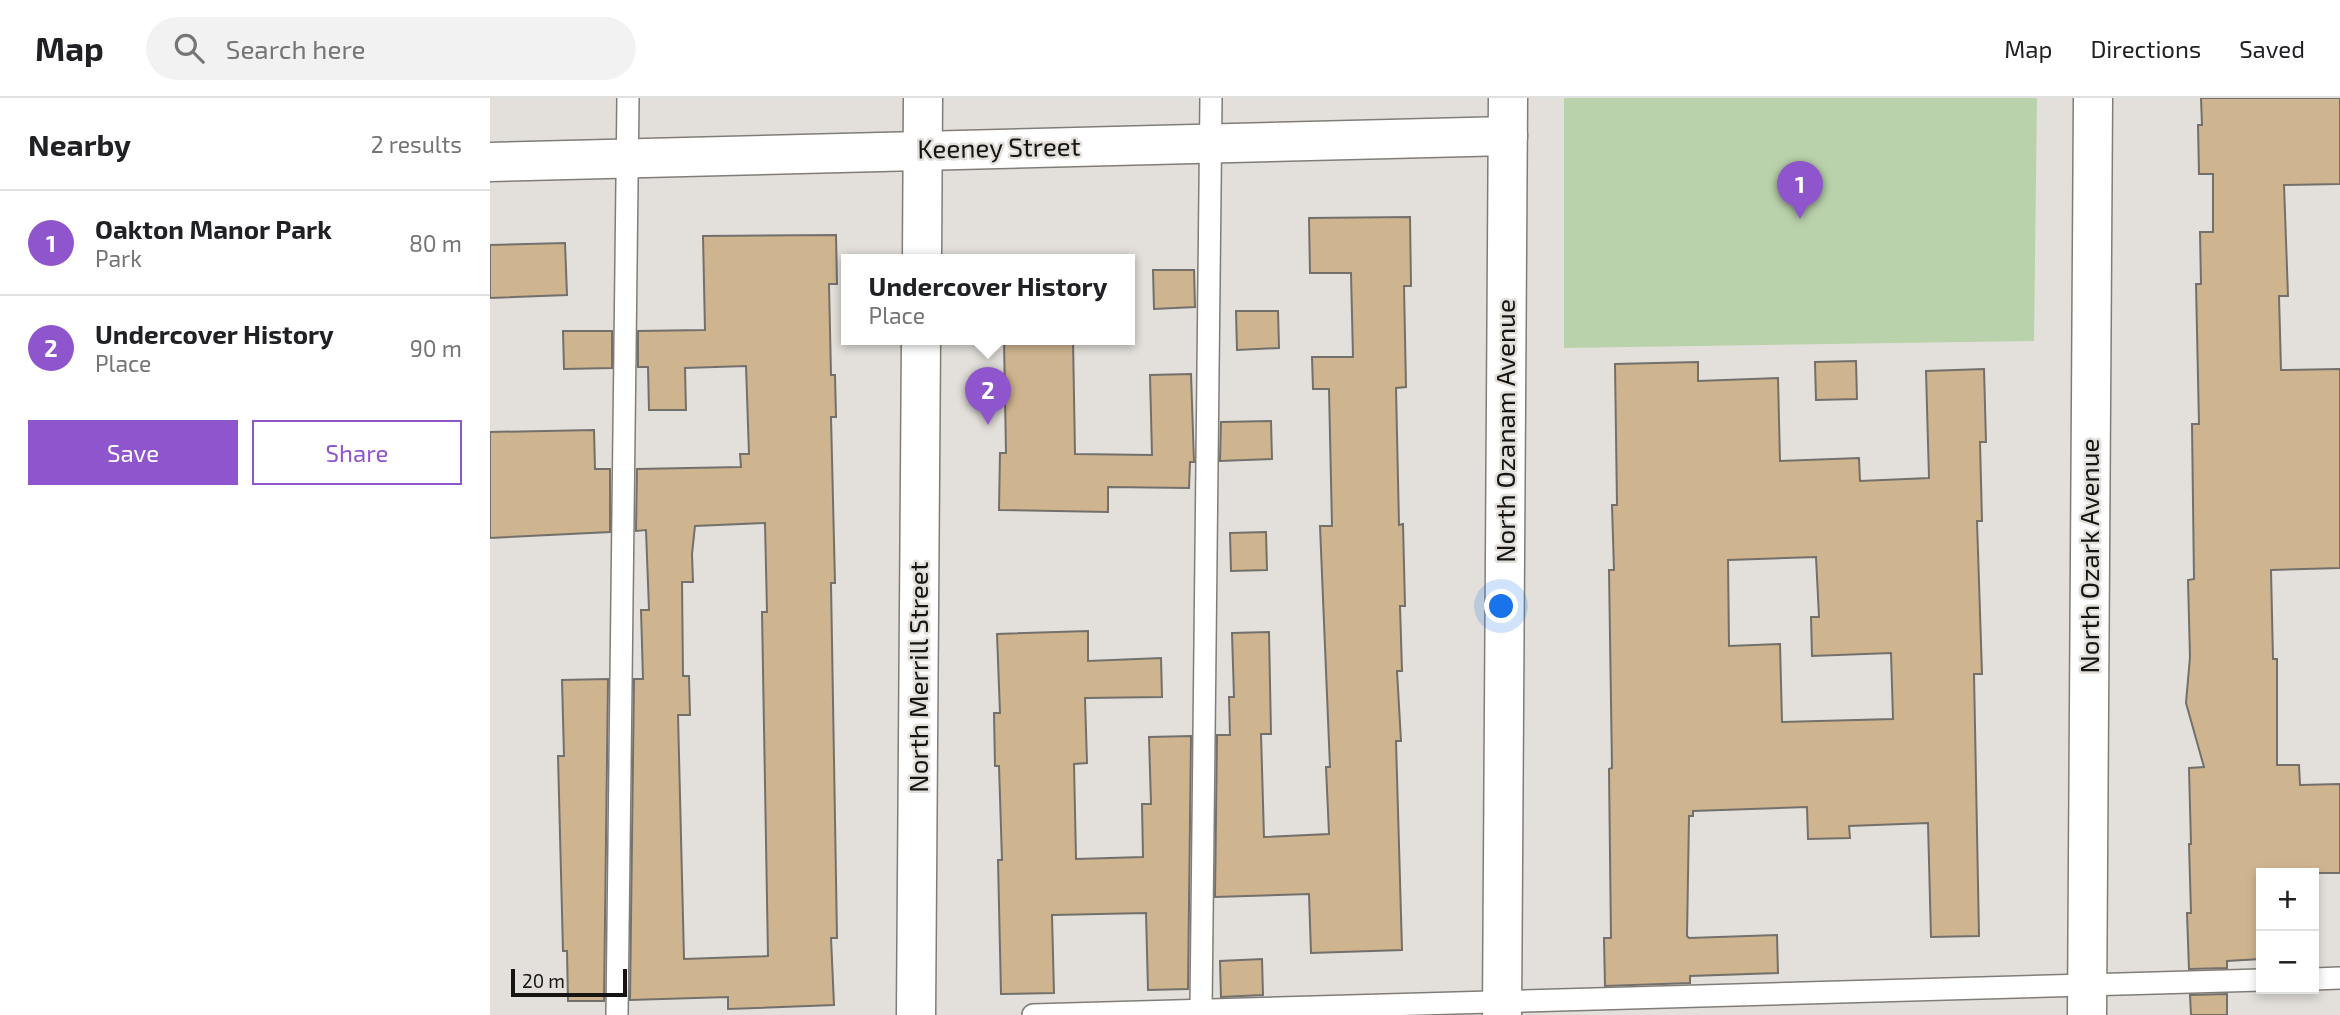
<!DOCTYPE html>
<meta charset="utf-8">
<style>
:root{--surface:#fff;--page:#f2f2f2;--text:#202124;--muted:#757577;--line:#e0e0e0;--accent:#8f55cc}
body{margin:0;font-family:"Exo 2",sans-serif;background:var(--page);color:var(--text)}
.controls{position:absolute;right:21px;bottom:21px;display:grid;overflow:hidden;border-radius:0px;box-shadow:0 4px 10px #0003}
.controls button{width:63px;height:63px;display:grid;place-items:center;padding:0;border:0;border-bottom:2px solid var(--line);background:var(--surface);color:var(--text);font:35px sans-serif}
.scale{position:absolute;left:21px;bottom:18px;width:116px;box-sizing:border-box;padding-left:7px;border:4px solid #161514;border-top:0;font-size:19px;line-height:24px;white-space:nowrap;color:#161514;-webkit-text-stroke:5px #e3e0db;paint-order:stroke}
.you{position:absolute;left:1012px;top:509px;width:24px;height:24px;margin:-18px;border:5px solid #fff;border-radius:50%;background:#1a73e8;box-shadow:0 0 0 10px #1a73e833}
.badge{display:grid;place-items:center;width:46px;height:46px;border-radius:50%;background:var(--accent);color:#fff;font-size:23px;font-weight:700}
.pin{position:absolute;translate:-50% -58px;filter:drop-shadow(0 2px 4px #0008)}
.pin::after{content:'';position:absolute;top:37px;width:24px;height:21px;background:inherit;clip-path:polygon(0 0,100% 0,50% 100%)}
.popup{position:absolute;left:351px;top:156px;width:294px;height:91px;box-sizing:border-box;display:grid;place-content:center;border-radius:0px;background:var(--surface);filter:drop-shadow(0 2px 5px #0005);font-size:23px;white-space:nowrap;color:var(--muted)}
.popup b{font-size:26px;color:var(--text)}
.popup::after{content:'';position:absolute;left:50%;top:100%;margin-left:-14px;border:14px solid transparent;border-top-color:var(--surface)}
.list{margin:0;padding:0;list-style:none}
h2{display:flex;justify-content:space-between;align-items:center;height:91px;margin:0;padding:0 28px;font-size:30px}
h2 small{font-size:23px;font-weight:400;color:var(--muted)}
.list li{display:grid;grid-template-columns:46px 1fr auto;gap:21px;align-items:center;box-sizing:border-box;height:105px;padding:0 28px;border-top:2px solid var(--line)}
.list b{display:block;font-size:26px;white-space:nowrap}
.list p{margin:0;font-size:23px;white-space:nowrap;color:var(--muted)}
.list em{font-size:23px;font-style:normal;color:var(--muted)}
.actions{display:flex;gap:14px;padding:21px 28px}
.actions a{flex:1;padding:16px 0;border:2px solid var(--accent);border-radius:0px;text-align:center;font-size:24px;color:var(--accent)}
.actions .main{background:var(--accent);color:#fff}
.icon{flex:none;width:38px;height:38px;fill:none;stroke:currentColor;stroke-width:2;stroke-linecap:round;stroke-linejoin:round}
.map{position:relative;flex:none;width:1850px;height:917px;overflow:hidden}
header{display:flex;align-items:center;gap:42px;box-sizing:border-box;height:98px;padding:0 35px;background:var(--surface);border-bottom:2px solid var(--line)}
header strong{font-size:33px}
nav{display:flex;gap:38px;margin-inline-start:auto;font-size:24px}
.search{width:490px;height:63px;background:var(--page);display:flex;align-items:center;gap:18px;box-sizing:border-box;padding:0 24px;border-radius:38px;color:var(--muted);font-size:26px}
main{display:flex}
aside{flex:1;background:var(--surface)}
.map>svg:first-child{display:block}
.green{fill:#bad2ac}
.building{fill:#cfb58f;stroke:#73706c;stroke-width:2;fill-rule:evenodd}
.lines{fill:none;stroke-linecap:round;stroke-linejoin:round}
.service-casing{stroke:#807d79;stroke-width:24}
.minor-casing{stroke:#807d79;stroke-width:41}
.service{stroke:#fff;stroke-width:21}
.minor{stroke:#fff;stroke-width:38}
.labels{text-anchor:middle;stroke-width:5;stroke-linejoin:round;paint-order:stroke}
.street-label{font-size:26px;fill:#161514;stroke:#e3e0db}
</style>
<header>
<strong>Map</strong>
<div class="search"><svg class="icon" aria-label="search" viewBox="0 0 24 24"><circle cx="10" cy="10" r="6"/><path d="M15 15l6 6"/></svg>Search here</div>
<nav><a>Map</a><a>Directions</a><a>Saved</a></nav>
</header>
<main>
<aside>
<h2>Nearby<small>2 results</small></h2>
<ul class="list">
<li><span class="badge">1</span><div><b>Oakton Manor Park</b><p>Park</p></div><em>80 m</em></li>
<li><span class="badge">2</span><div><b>Undercover History</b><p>Place</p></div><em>90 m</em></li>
</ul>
<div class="actions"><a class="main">Save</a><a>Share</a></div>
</aside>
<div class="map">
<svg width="1850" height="917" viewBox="0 0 1850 917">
<rect width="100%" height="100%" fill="#e3e0db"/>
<path class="green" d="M1074 0H1547L1544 243 1074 250Z"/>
<g class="building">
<path d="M1711 0H1850V86L1794 87 1798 198H1789L1791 272 1850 271V470L1781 472 1783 561H1787V667H1809L1810 687 1850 686V775H1771V861L1737 863V870L1699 871 1697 815H1701L1699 746H1701L1699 670 1714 669 1696 605 1700 559 1698 482 1704 481 1702 326H1709L1706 186H1711L1710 134H1723V76H1709L1708 27H1712Z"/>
<path d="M920 119 921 188H914L916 289 906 290 909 427 913 426 915 508H910L912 573H907L911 643H906L912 852 821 855 819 796 725 799 727 637H740L739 599H744L742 535 779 534 781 636H771L774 739 839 736 836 669H840L830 428H842L839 291H823L822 259H863L861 175H820L819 120Z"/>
<path d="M346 137 347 186H339L341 277H345L346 319H341L345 485H341L347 840H341L344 907 238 911V899L140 902 144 581H153L151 512H159L156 432 146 433 147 371 251 369 250 356H259L256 268 195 270 196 312H159L158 269H148V233L215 232 213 138ZM275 425 277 514H272L278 858 194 861 188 617H200L199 578H193L192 484H203L202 456 205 428Z"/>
<path d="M75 145 77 197 0 200V147Z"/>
<path d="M663 172H704L705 209 664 211Z"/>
<path d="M746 213H788L789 250 747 252Z"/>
<path d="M73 233H122V270L74 271Z"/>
<path d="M514 241H583L585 356 662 357 660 277 701 276 704 364H700L699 390 618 389V414L509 412 510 355H516Z"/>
<path d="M1366 263 1367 301 1326 302 1325 264Z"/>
<path d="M1208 264V283L1288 280 1290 363 1369 360 1370 383 1439 380 1436 273 1494 271 1496 344H1490L1492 423H1487L1492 576H1484L1489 838 1441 839 1438 725 1359 728 1360 740 1318 741 1317 709 1203 713V718H1199L1197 838 1199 840 1287 837 1288 875 1200 878V885L1115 888 1114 840H1121L1119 671 1122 670 1119 472H1124L1122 407H1127L1125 266ZM1326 459 1329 519H1321L1322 558 1401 555 1403 621 1292 624 1290 546 1239 548 1238 462Z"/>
<path d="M781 323 782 361 730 363 731 324Z"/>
<path d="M104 332 105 371H120V434L0 440V334Z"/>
<path d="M776 434 777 472 741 473 740 435Z"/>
<path d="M598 533V563L671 560 672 599 595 600 597 665 584 666 586 761 653 759 652 706H661L659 639 701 638 698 891 658 892 656 815 562 817 564 895 511 896 508 762H512L509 668H505L504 615H510L507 536Z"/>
<path d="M118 581 114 903H78L77 853H73L68 658H74L72 582Z"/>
<path d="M772 861 773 897 731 899 730 863Z"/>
<path d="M1737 896V917H1701L1700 897Z"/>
</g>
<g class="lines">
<defs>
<g id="service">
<path d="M1824 881 1850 880"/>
<path d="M711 912 721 0"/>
<path d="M127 917 138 0"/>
<path d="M543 917 1771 882"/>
</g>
<g id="minor">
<path d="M0 64 1018 38"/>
<path d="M432 161 433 0"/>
<path d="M426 917 431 241"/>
<path d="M1012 917 1018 0"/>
<path d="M1597 917 1603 0"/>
</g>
</defs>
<use href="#service" class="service-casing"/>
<use href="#minor" class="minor-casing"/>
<use href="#service" class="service"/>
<use href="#minor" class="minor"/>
</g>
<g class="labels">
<g class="street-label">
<text transform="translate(509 50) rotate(-1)" y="9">Keeney Street</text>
<text transform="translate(1016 333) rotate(-90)" y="9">North Ozanam Avenue</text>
<text transform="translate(1600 458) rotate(-90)" y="9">North Ozark Avenue</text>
<text transform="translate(429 579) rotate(-90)" y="9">North Merrill Street</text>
</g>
</g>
</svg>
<div class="controls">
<button>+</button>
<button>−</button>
</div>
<div class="scale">20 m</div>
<div class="you"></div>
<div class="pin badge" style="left:1310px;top:121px">1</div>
<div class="pin badge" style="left:498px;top:327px">2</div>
<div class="popup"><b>Undercover History</b>Place</div>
</div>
</main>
